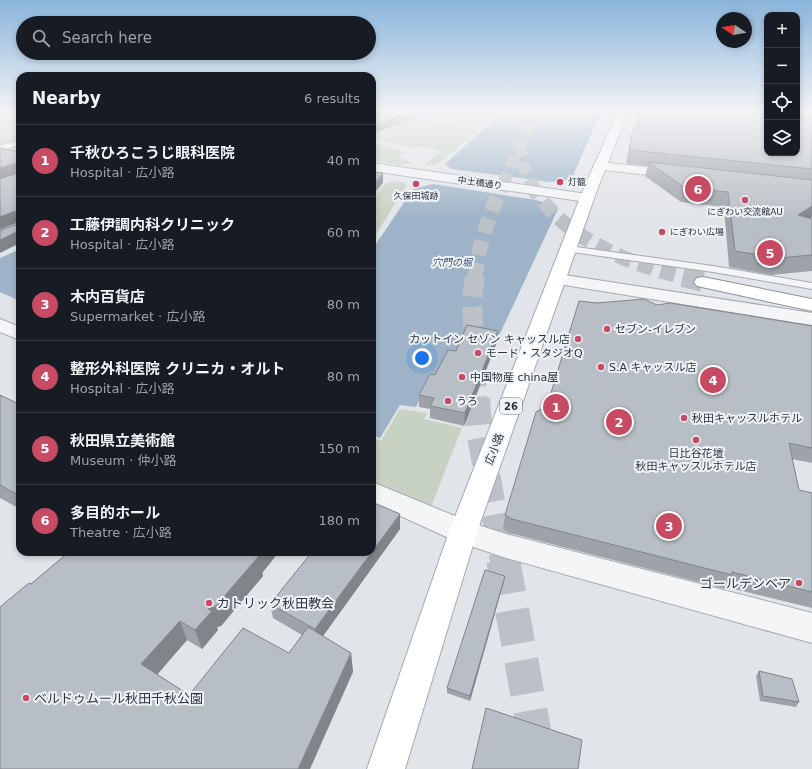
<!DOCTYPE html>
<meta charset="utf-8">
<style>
:root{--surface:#171b24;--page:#20242c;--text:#f1f3f6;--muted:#9ea1a6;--line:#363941;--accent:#c74c63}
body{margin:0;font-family:"DejaVu Sans","Noto Sans JP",sans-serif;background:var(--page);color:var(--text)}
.controls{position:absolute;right:12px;top:12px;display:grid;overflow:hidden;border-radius:8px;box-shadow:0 2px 6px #0003}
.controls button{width:36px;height:36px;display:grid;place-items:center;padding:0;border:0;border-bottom:1px solid var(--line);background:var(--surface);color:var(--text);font:20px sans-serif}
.compass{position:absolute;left:716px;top:12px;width:36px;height:36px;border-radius:50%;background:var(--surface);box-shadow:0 2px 6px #0003;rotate:282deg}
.you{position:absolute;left:422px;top:358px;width:14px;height:14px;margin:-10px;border:3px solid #fff;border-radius:50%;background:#1a73e8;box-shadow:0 0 0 6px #1a73e833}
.badge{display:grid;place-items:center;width:26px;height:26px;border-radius:50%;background:var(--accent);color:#fff;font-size:13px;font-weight:700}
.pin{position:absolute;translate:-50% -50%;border:2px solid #fff;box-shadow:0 1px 4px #0006}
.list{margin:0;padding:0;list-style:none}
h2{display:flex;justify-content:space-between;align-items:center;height:52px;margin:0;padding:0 16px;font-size:17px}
h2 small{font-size:13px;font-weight:400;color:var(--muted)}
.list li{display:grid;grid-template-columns:26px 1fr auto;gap:12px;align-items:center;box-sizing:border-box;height:72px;padding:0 16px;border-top:1px solid var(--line)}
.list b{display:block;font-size:15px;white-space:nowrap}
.list p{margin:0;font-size:13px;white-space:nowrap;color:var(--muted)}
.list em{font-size:13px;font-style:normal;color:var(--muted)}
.icon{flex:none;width:22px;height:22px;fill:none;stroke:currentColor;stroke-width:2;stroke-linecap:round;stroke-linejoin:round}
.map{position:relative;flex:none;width:812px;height:769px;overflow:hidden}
.search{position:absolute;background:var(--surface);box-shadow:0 2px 6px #0003;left:16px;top:16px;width:360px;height:44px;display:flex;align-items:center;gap:10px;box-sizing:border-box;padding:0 14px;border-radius:22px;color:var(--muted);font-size:15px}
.panel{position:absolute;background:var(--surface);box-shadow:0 2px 6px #0003;left:16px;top:72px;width:360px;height:484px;border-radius:12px}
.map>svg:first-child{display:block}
.built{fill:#cfd3db}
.green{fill:#c7d2c2}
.water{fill:#9eb3c7}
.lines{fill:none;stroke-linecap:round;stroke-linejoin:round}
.motorway-tunnel-far4{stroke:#bcc1c7;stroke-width:12;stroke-dasharray:12 6;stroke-linecap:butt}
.motorway-tunnel-far3{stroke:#bcc1c7;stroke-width:15;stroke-dasharray:15 8;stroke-linecap:butt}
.motorway-tunnel-far2{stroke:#bcc1c7;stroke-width:20;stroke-dasharray:20 10;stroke-linecap:butt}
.motorway-tunnel-far1{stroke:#bcc1c7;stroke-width:26;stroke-dasharray:26 13;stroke-linecap:butt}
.motorway-tunnel{stroke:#bcc1c7;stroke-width:34;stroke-dasharray:34 17;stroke-linecap:butt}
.service-casing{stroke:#a6abb3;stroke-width:2}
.minor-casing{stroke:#a6abb3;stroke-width:2}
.tertiary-casing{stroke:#a6abb3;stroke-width:2}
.primary-casing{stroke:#a1a9b4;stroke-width:2}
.motorway-casing{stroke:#89929f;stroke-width:2}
.service{fill:#f3f5f7;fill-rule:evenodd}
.minor{fill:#f3f5f7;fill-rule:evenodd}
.tertiary{fill:#f3f5f7;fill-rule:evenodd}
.primary{fill:#fff;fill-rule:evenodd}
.motorway{fill:#fff;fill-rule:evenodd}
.wall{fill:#9ea3a9}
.shaded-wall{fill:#81858a}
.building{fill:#b8bec5;stroke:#81858a}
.poi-dot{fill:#c74c63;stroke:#f0f3f6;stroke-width:1.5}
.labels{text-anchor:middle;stroke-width:4;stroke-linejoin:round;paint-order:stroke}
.far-poi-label{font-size:9px;fill:#2a3340;stroke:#f0f3f6;text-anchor:start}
.far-street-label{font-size:9px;fill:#2a3340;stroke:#f0f3f6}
.far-water-label{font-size:10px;font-style:italic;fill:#365371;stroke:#f0f3f6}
.shield{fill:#f0f3f6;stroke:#656d77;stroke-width:1}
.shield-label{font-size:10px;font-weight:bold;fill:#2a3340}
.poi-label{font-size:11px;fill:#2a3340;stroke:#f0f3f6;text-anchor:start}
.street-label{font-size:11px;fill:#2a3340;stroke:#f0f3f6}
.near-poi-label{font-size:13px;fill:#2a3340;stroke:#f0f3f6;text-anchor:start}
</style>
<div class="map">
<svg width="812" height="769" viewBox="0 0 812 769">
<rect width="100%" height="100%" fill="#e1e4e9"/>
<path class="built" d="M389 112H477L456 126 413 119 416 118Z"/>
<g class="green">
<path d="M0 112H20V177L0 182Z"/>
<path d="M478 112H500L479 128 460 126Z"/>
<path d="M409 119 479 130 440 162 435 165H426L425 164 441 152V151L422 146 411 148 376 139 389 133 381 131Z"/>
<path d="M373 143 405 152 398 158 409 161 411 163 399 165 372 160Z"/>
<path d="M396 181 405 183 406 186 372 241V200L385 184Z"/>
<path d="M400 409 427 413 424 419 462 428 430 509 372 483V438L381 441Z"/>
</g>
<g class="water">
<path d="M503 112H601L571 180 549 182 451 169 445 164Z"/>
<path d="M433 184 536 200 547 203 558 209 497 340 453 361 433 384H427L416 407 400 405 380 438 372 435V250L413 189Z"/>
<path d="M20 249V301L0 292V258Z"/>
</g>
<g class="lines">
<g class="motorway-tunnel-far4">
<path d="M520 145 523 166 531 184"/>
<path d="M503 184 524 134 532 123 545 112"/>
</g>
<g class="motorway-tunnel-far3">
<path d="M530 183C563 239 627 263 687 278"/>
<path d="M475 278C479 243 489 215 503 183"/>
</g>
<g class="motorway-tunnel-far2">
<path d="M475 277 472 300 477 400"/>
<path d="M683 277 703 282"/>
</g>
<path class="motorway-tunnel-far1" d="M477 399 480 436 503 561"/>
<path class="motorway-tunnel" d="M503 560 541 769"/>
<defs>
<g id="service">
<path d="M403 112H416L422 114 419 116Z"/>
<path d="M20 140V144L0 151V146Z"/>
<path d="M569 246 713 266 812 283V289L713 272 565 251 564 249Z"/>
</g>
<g id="minor">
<path d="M0 319 20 327V340L0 332Z"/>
<path d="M372 482 472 523 506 534 812 613V643L506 558 453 540 372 503Z"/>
</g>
<g id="tertiary">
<path d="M599 162 676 170 681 171 682 174 681 177 676 178 595 169 593 166 595 163Z"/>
<path d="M372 163 587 194 592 195 594 198 592 201 587 202 372 171Z"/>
<path d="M558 274 812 313V325L552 283 549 279 552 275Z"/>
</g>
<path id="primary" d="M618 112H628L597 190 477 532 405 769H367L449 532 583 190Z"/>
<path id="motorway" d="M703 277 812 299V311L697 286 694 282 697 278Z"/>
</defs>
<use href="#service" class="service-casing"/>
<use href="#minor" class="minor-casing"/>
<use href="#tertiary" class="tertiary-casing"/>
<use href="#primary" class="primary-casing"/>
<use href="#motorway" class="motorway-casing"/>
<use href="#service" class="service"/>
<use href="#minor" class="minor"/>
<use href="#tertiary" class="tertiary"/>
<use href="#primary" class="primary"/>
<use href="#motorway" class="motorway"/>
</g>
<g class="wall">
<path d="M638 112H767L812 117V217L810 218 812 219V271L771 275 729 267 724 207 681 202 645 176 648 166 628 164 626 162 633 129H636Z"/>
<path d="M808 112H812V117Z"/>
<path d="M597 303 657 305 812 326V463L792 459 799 490 812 493V608L726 587 725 589 509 533 503 529 505 515 547 406Z"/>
<path d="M497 342 464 426 430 418V409L419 407V395L456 351Z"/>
<path d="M0 395 19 404H20V509L0 498Z"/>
<path d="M400 529 323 636 351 653 353 672 0 769 31 584 69 552H279L262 573 263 576 221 626 217 627 218 630 202 649 187 640 157 674 189 695 289 653 302 635 273 618 270 604Z"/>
<path d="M505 576 504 581 470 701 447 693V688Z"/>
<path d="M759 671 799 702 796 707 760 701 756 676Z"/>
</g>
<g class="shaded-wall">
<path d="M411 112H417V117L372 134V126Z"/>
<path d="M423 112H432L423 115Z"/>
<path d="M16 163 20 173 0 179V168Z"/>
<path d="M383 173V183L372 196V186Z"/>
<path d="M812 206V217L792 230 798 215Z"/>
<path d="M15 211 19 222 0 230V217Z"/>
<path d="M20 230V243L0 253V240Z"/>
<path d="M498 331 497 342 464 426 465 413Z"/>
<path d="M400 514V529L318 643 315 629Z"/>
<path d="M259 552H279L262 573 258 554Z"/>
<path d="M259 556 263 576 221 626 217 627 218 630 202 649 195 630 208 609Z"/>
<path d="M505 576 504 581 470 701V696Z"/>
<path d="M180 621 187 640 150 683 141 664Z"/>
<path d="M351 653 353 672 310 769H298Z"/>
</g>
<g class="building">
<path d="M372 112H411L372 126Z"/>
<path d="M639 112H767V153H797V112H807L812 117V169L631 150 629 149 633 129H638Z"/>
<path d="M0 148 20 152V230L0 240V231L17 224V212L15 211 0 217V179L18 173V165L16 163 0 168Z"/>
<path d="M648 162 812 180V206L798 215 812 219V255L778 258 735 251 728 192 685 188Z"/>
<path d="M372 172 383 173 372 186Z"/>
<path d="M644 299 657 305 670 303 812 326V448L789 443 799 490 812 493V592L732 572V575L512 519 505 515 536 412 547 406 579 301 597 303Z"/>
<path d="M467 325 498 331 465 413 430 406 434 398 419 395 430 374 435 375 448 350 456 351Z"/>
<path d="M0 395 19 404H20V496L0 485Z"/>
<path d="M372 502 400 514 315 629 270 604 312 552H372Z"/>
<path d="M69 552H259L258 554 259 556 215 607 208 609 212 611 195 630 180 621 141 664 189 695 243 628 289 653 308 627 351 653 298 769H0V607L29 583 31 584Z"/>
<path d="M485 570 505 576 470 696 447 688Z"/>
<path d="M759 671 792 679 799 702 763 696Z"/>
<path d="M486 708 582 740 578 769H472Z"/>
</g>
<linearGradient id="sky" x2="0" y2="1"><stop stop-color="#8ab4db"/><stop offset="0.51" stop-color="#f2f3f5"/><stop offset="1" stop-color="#f2f3f5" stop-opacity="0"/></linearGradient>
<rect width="812" height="219" fill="url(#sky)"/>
<g class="poi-dot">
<circle cx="560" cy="182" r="4"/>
<circle cx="416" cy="184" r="4"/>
<circle cx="745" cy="200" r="4"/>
<circle cx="662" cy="232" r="4"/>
<circle cx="607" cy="329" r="4"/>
<circle cx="578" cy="339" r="4"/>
<circle cx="478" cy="353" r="4"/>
<circle cx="601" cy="367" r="4"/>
<circle cx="462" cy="377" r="4"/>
<circle cx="448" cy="401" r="4"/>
<circle cx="684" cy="418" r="4"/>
<circle cx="696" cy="440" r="4"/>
<circle cx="799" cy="583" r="4"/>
<circle cx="209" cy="603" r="4"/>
<circle cx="26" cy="698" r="4"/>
</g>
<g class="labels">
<g class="far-poi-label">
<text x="568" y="185">灯籠</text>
<text x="416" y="199" text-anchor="middle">久保田城跡</text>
<text x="745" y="215" text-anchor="middle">にぎわい交流館AU</text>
<text x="670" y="235">にぎわい広場</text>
</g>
<g class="far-street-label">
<text transform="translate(480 183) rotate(8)" y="3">中土橋通り</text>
</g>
<g class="far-water-label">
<text x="452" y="266">穴門の堀</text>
</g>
<rect class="shield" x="500" y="398" width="22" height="16" rx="3"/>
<g class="shield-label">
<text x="511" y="410">26</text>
</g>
<g class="poi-label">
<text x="615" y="333">セブン-イレブン</text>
<text x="570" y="343" text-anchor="end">カットイン セゾン キャッスル店</text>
<text x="486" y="357">モード・スタジオQ</text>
<text x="609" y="371">S.A キャッスル店</text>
<text x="470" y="381">中国物産 china屋</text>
<text x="456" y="405">うろ</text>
<text x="692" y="422">秋田キャッスルホテル</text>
<text x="696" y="457" text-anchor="middle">日比谷花壇<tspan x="696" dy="13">秋田キャッスルホテル店</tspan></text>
</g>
<g class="street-label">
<text transform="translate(494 449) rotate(-69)" y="4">広小路</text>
</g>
<g class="near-poi-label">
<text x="791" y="588" text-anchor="end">ゴールデンベア</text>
<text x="217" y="608">カトリック秋田教会</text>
<text x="34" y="703">ベルドゥムール秋田千秋公園</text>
</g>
</g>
</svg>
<div class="controls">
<button>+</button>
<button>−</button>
<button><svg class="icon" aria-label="locate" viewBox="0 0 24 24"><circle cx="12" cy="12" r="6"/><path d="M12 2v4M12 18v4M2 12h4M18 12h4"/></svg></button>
<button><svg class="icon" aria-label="layers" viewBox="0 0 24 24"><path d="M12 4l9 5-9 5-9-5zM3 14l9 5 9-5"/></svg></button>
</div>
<svg class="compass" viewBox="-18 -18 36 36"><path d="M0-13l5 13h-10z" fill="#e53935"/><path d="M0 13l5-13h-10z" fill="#9ea1a6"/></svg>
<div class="you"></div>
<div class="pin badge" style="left:556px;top:407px">1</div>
<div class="pin badge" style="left:619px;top:422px">2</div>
<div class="pin badge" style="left:669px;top:526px">3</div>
<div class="pin badge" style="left:713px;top:380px">4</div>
<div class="pin badge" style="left:770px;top:253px">5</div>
<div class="pin badge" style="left:698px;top:189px">6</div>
<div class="search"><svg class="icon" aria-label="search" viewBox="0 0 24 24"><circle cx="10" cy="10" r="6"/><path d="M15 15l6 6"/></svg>Search here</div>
<section class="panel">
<h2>Nearby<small>6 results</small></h2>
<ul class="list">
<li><span class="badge">1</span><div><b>千秋ひろこうじ眼科医院</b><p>Hospital · 広小路</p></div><em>40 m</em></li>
<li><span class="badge">2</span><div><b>工藤伊調内科クリニック</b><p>Hospital · 広小路</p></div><em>60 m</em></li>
<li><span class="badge">3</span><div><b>木内百貨店</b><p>Supermarket · 広小路</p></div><em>80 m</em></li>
<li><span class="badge">4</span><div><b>整形外科医院 クリニカ・オルト</b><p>Hospital · 広小路</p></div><em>80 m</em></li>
<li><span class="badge">5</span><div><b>秋田県立美術館</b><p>Museum · 仲小路</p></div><em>150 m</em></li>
<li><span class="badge">6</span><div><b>多目的ホール</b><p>Theatre · 広小路</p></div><em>180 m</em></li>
</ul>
</section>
</div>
